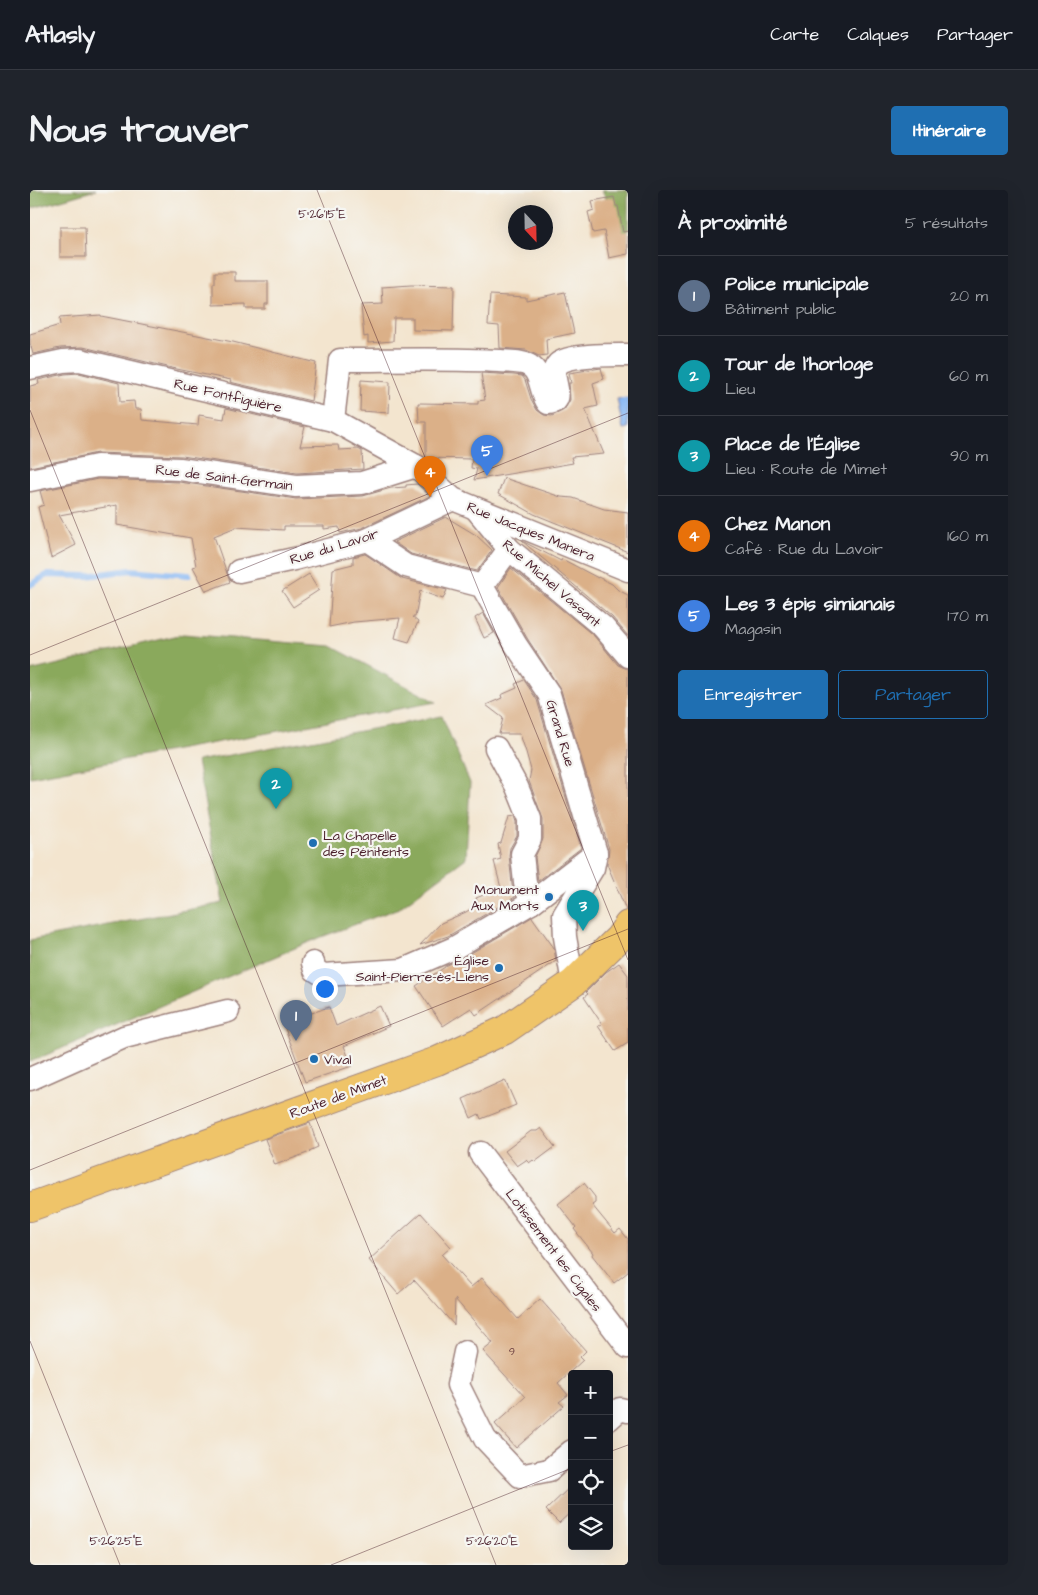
<!DOCTYPE html>
<html lang="fr">
<meta charset="utf-8">
<style>
:root{--surface:#171b24;--page:#20242c;--text:#f1f3f6;--muted:#9ea1a6;--line:#363941;--accent:#1f6fb2}
body{margin:0;font-family:"Architects Daughter",sans-serif;background:var(--page);color:var(--text)}
.controls{position:absolute;right:15px;bottom:15px;display:grid;overflow:hidden;border-radius:5px;box-shadow:0 5px 20px #0002}
.controls button{width:45px;height:45px;display:grid;place-items:center;padding:0;border:0;border-bottom:1px solid var(--line);background:var(--surface);color:var(--text);font:25px sans-serif}
.compass{position:absolute;left:478px;top:15px;width:45px;height:45px;border-radius:50%;background:var(--surface);box-shadow:0 5px 20px #0002;rotate:158deg}
.you{position:absolute;left:294px;top:798px;width:18px;height:18px;margin:-12px;border:4px solid #fff;border-radius:50%;background:#1a73e8;box-shadow:0 0 0 8px #1a73e833}
.badge{display:grid;place-items:center;width:32px;height:32px;border-radius:50%;background:var(--accent);color:#fff;font-size:16px;font-weight:700}
.pin{position:absolute;translate:-50% -41px;filter:drop-shadow(0 1px 2px #0008)}
.pin::after{content:'';position:absolute;top:26px;width:18px;height:15px;background:inherit;clip-path:polygon(0 0,100% 0,50% 100%)}
.list{margin:0;padding:0;list-style:none}
h2{display:flex;justify-content:space-between;align-items:center;height:65px;margin:0;padding:0 20px;font-size:21px}
h2 small{font-size:16px;font-weight:400;color:var(--muted)}
.list li{display:grid;grid-template-columns:32px 1fr auto;gap:15px;align-items:center;box-sizing:border-box;height:80px;padding:0 20px;border-top:1px solid var(--line)}
.list b{display:block;font-size:19px;white-space:nowrap}
.list p{margin:0;font-size:16px;white-space:nowrap;color:var(--muted)}
.list em{font-size:16px;font-style:normal;color:var(--muted)}
.actions{display:flex;gap:10px;padding:15px 20px}
.actions a{flex:1;padding:11px 0;border:1px solid var(--accent);border-radius:5px;text-align:center;font-size:18px;color:var(--accent)}
.actions .main{background:var(--accent);color:#fff}
.icon{flex:none;width:28px;height:28px;fill:none;stroke:currentColor;stroke-width:2;stroke-linecap:round;stroke-linejoin:round}
.map{position:relative;flex:none;width:598px;height:1375px;overflow:hidden;border-radius:5px}
header{display:flex;align-items:center;gap:30px;box-sizing:border-box;height:70px;padding:0 25px;background:var(--surface);border-bottom:1px solid var(--line)}
header strong{font-size:24px}
nav{display:flex;gap:28px;margin-inline-start:auto;font-size:18px}
.intro{display:flex;align-items:center;justify-content:space-between;box-sizing:border-box;height:120px;padding:0 30px}
h1{margin:0;font-size:35px}
.button{padding:12px 22px;border-radius:5px;background:var(--accent);color:#fff;font-size:18px;font-weight:700}
main{display:flex;gap:30px;padding:0 30px}
aside{flex:1;background:var(--surface);border-radius:5px;box-shadow:0 5px 20px #0002}
.map>svg:first-child{display:block}
.forest{fill:#8aa95c;stroke:#6a6444}
.water{fill:#88b8f4;stroke:#696c90}
.lines{fill:none;stroke-linecap:round;stroke-linejoin:round}
.stream{stroke:#88b8f4;stroke-width:6}
.building{fill:#dbb088}
.minor-casing{stroke:#9e827d;stroke-width:25}
.major-casing{stroke:#9e827d;stroke-width:30}
.minor{stroke:#fff;stroke-width:22}
.major{stroke:#efc469;stroke-width:28}
.ticks{fill:none;stroke:#4a1f2b;stroke-width:1;stroke-opacity:0.45}
.poi-dot{fill:#1f6fb2;stroke:#f6f6f2;stroke-width:2}
.labels{text-anchor:middle;stroke-width:4.5;stroke-linejoin:round;paint-order:stroke}
.number-label{font-size:11px;fill:#6e4342}
.street-label{font-size:14px;fill:#4a1f2b;stroke:#f6f6f2}
.poi-label{font-size:14px;fill:#4a1f2b;stroke:#f6f6f2;text-anchor:start}
.ticks-label{font-size:12px;text-anchor:middle;fill:#4a1f2b;stroke:#f6f6f2;stroke-width:4.5;stroke-linejoin:round;paint-order:stroke}
</style>
<header>
<strong>Atlasly</strong>
<nav><a>Carte</a><a>Calques</a><a>Partager</a></nav>
</header>
<div class="intro"><h1>Nous trouver</h1><a class="button">Itinéraire</a></div>
<main>
<div class="map">
<svg width="598" height="1375" viewBox="0 0 598 1375">
<rect width="100%" height="100%" fill="#f6f6f2"/>
<filter id="ink" filterUnits="userSpaceOnUse"><feTurbulence type="fractalNoise" baseFrequency=".02" numOctaves="2"/><feDisplacementMap in="SourceGraphic" scale="10" xChannelSelector="R" yChannelSelector="G"/><feConvolveMatrix kernelMatrix="1 2 1 2 8 2 1 2 1" color-interpolation-filters="sRGB"/></filter>
<filter id="wash" filterUnits="userSpaceOnUse"><feTurbulence type="fractalNoise" baseFrequency=".0096" numOctaves="4" result="noise"/><feDisplacementMap in="SourceGraphic" scale="20" xChannelSelector="R" yChannelSelector="G"/><feGaussianBlur stdDeviation="1.12" result="paint"/><feColorMatrix in="noise" values="0 0 0 0 0 0 0 0 0 0 0 0 0 0 0 0 0 1.4 0 .05"/><feComposite in="paint" operator="in"/></filter>
<g filter="url(#wash)">
<rect width="100%" height="100%" fill="#f3e5cf"/>
<g class="forest">
<path d="M0 0H66L0 19Z"/>
<path d="M572 0H598V55Z"/>
<path d="M153 444 301 456 406 512 0 587V481Z"/>
<path d="M412 526 440 593 436 668 369 718 286 749 0 872V750L193 713 167 571Z"/>
</g>
<path class="water" d="M598 208V238L593 239 587 209Z"/>
<g class="lines">
<path class="stream" d="M0 395 17 385 56 386 101 380 159 385"/>
</g>
<g id="blocks">
<g class="building">
<path d="M584 7 586 16H588L593 42 598 41V64L579 68 574 41 563 43 558 22 564 20 562 11Z"/>
<path d="M30 37H55L56 67H30Z"/>
<path d="M185 82H205V91H238V114H235V119H216V114L183 115V93H185Z"/>
<path d="M381 95 424 96 423 141 383 140V128H364L363 151 338 153V146L334 147 331 115 353 114 352 97Z"/>
<path d="M535 102 544 143 516 149 517 165 509 166 496 160 470 158 469 136 458 135 460 105 496 107V110Z"/>
<path d="M71 125V126L203 152 286 173 281 211 200 192 201 190 142 178 53 157 30 158 3 164 0 153V144L30 135 29 128Z"/>
<path d="M571 178 574 189 563 193 568 216 555 219 574 264 541 267 543 273 444 290 447 279 441 278 442 269 396 268V232H389L388 213 448 214V211L455 210 451 183 484 185 492 186 495 190 501 209 507 220 514 225 522 226 534 220 540 210 539 193H541L539 183Z"/>
<path d="M49 183 89 193 90 212 104 211 105 219H111L112 230 168 235 169 225 194 229 196 218 275 237 270 256 308 255 309 260 328 259 332 261 333 279 267 283 152 266 67 263 0 277V196L9 194 8 190 35 184Z"/>
<path d="M331 190 360 192 359 223 330 221Z"/>
<path d="M474 288 531 307 543 308 574 319 598 322V362L504 324 468 304Z"/>
<path d="M68 289 149 292 266 309 333 306 361 298 376 297V295L387 294 400 306 332 338 310 343 309 337 294 339V336H254V340L206 337 184 346 200 392 176 401 163 377 166 376 161 348 87 335V315L29 325 46 355 21 368 8 317 14 315 10 301Z"/>
<path d="M416 327 446 345 462 360 447 381 381 364 364 352Z"/>
<path d="M492 351 531 371 532 369 568 388V387L582 394 588 400 598 405V446L582 427Z"/>
<path d="M335 364 372 389 417 400 413 409 390 401 385 427H382L388 432 379 452 365 448 370 428 324 432 299 437 303 379 323 374V367Z"/>
<path d="M481 378 564 446 588 475 598 479V720H596L577 674 579 659 531 500 497 448 468 397Z"/>
<path d="M279 384 289 400 263 417 252 401Z"/>
<path d="M453 423 464 443 454 448 445 428Z"/>
<path d="M494 490 507 510 551 658 508 691 505 667 513 649V629L499 591 501 580 496 562 490 544H469L473 528 456 515 472 508 471 505 487 498 485 494Z"/>
<path d="M485 626 487 632V646L480 658 479 665 482 695 485 707 418 746 390 755 411 733 436 722 448 714 446 708 471 698 464 671 471 669 468 654 471 653 479 627Z"/>
<path d="M502 727 524 758 526 771 446 825 441 818 413 836 386 796 415 777V776L431 769Z"/>
<path d="M589 773 598 785V853L585 861 568 836 572 834 554 807 558 804 556 802 576 782Z"/>
<path d="M350 816 359 836 314 856 322 876 275 892 253 833 299 817 306 836Z"/>
<path d="M475 890 486 915 451 929 449 924 441 928 433 909Z"/>
<path d="M280 933 288 957 279 961 280 962 245 975 235 949Z"/>
<path d="M511 938 525 957 505 972 503 970 499 973 496 970 487 976 475 961 501 941H507Z"/>
<path d="M554 993 565 1007V1013L562 1015 585 1043 590 1039 598 1049V1082L584 1093 562 1065 563 1063 544 1039 546 1037 528 1014Z"/>
<path d="M391 1023 421 1057 412 1065 441 1097 452 1088 488 1129 510 1109 556 1161 550 1167 553 1170 528 1193 538 1205 529 1212 534 1216 486 1258 465 1234 495 1207 453 1161 463 1153 425 1109 424 1135 384 1090 368 1104 339 1070Z"/>
<path d="M542 1295V1321L529 1333 516 1320Z"/>
</g>
</g>
</g>
<g filter="url(#ink)">
<use href="#blocks" fill-opacity="0" stroke="#9e827d" stroke-width="1"/>
<g class="lines">
<defs>
<g id="minor">
<path d="M0 178 33 171 50 170 303 230 386 276 423 309 598 380"/>
<path d="M303 230 310 170C363 170 417 168 470 171 479 172 493 171 500 176 512 183 510 203 518 213 540 211 516 186 528 174 539 164 583 165 598 165"/>
<path d="M0 290 67 276 150 279 266 296 332 293 386 276"/>
<path d="M447 320 479 359 573 437 598 466"/>
<path d="M337 350 376 376 452 396 486 455 519 504 566 663 563 678 534 725 535 747 543 793"/>
<path d="M209 381 264 369 337 350 423 309"/>
<path d="M452 396 479 359"/>
<path d="M466 558 487 597 500 629V649L492 664 495 693 501 713"/>
<path d="M283 773 285 780 293 785 373 780 424 758 501 713 566 663"/>
<path d="M0 889 94 847 198 821"/>
<path d="M450 963 598 1157"/>
<path d="M435 1162 428 1195 455 1249 490 1286 519 1280 542 1261"/>
<path d="M579 1229 590 1219 598 1221"/>
</g>
<path id="major" d="M0 1017 407 871 475 840 543 793 589 748 598 735"/>
</defs>
<use href="#minor" class="minor-casing"/>
<use href="#major" class="major-casing"/>
<use href="#minor" class="minor"/>
<use href="#major" class="major"/>
</g>
</g>
<path class="ticks" d="M287 0 598 770M0 220 466 1375M0 465 598 223M0 980 598 739M0 1151 90 1375M579 1262 598 1255M301 1375 542 1278"/>
<g class="poi-dot">
<circle cx="283" cy="653" r="5"/>
<circle cx="519" cy="707" r="5"/>
<circle cx="469" cy="778" r="5"/>
<circle cx="284" cy="869" r="5"/>
</g>
<g class="labels">
<g class="number-label">
<text x="482" y="1165">9</text>
</g>
<g class="street-label">
<text transform="translate(198 205) rotate(13)" y="5">Rue Fontfiguière</text>
<text transform="translate(194 287) rotate(7)" y="5">Rue de Saint-Germain</text>
<text transform="translate(501 341) rotate(22)" y="5">Rue Jacques Manera</text>
<text transform="translate(304 356) rotate(-17)" y="5">Rue du Lavoir</text>
<text transform="translate(522 393) rotate(41)" y="5">Rue Michel Vassant</text>
<text transform="translate(531 543) rotate(73)" y="5">Grand Rue</text>
<text transform="translate(308 906) rotate(-20)" y="5">Route de Mimet</text>
<text transform="translate(524 1060) rotate(53)" y="5">Lotissement les Cigales</text>
</g>
<g class="poi-label">
<text x="293" y="650">La Chapelle<tspan x="293" dy="16">des Pénitents</tspan></text>
<text x="509" y="704" text-anchor="end">Monument<tspan x="509" dy="16">Aux Morts</tspan></text>
<text x="459" y="775" text-anchor="end">Église<tspan x="459" dy="16">Saint-Pierre-ès-Liens</tspan></text>
<text x="294" y="874">Vival</text>
</g>
</g>
<g class="ticks-label">
<text x="292" y="28">5°26'15"E</text>
<text x="86" y="1355">5°26'25"E</text>
<text x="462" y="1355">5°26'20"E</text>
</g>
</svg>
<div class="controls">
<button>+</button>
<button>−</button>
<button><svg class="icon" aria-label="locate" viewBox="0 0 24 24"><circle cx="12" cy="12" r="6"/><path d="M12 2v4M12 18v4M2 12h4M18 12h4"/></svg></button>
<button><svg class="icon" aria-label="layers" viewBox="0 0 24 24"><path d="M12 4l9 5-9 5-9-5zM3 14l9 5 9-5"/></svg></button>
</div>
<svg class="compass" viewBox="-18 -18 36 36"><path d="M0-13l5 13h-10z" fill="#e53935"/><path d="M0 13l5-13h-10z" fill="#9ea1a6"/></svg>
<div class="you"></div>
<div class="pin badge" style="left:266px;top:851px;background:#5c6f8a">1</div>
<div class="pin badge" style="left:246px;top:619px;background:#0f9aa8">2</div>
<div class="pin badge" style="left:553px;top:741px;background:#0f9aa8">3</div>
<div class="pin badge" style="left:400px;top:307px;background:#e8710a">4</div>
<div class="pin badge" style="left:457px;top:286px;background:#3f7fe0">5</div>
</div>
<aside>
<h2>À proximité<small>5 résultats</small></h2>
<ul class="list">
<li><span class="badge" style="background:#5c6f8a">1</span><div><b>Police municipale</b><p>Bâtiment public</p></div><em>20 m</em></li>
<li><span class="badge" style="background:#0f9aa8">2</span><div><b>Tour de l'horloge</b><p>Lieu</p></div><em>60 m</em></li>
<li><span class="badge" style="background:#0f9aa8">3</span><div><b>Place de l'Église</b><p>Lieu · Route de Mimet</p></div><em>90 m</em></li>
<li><span class="badge" style="background:#e8710a">4</span><div><b>Chez Manon</b><p>Café · Rue du Lavoir</p></div><em>160 m</em></li>
<li><span class="badge" style="background:#3f7fe0">5</span><div><b>Les 3 épis simianais</b><p>Magasin</p></div><em>170 m</em></li>
</ul>
<div class="actions"><a class="main">Enregistrer</a><a>Partager</a></div>
</aside>
</main>
